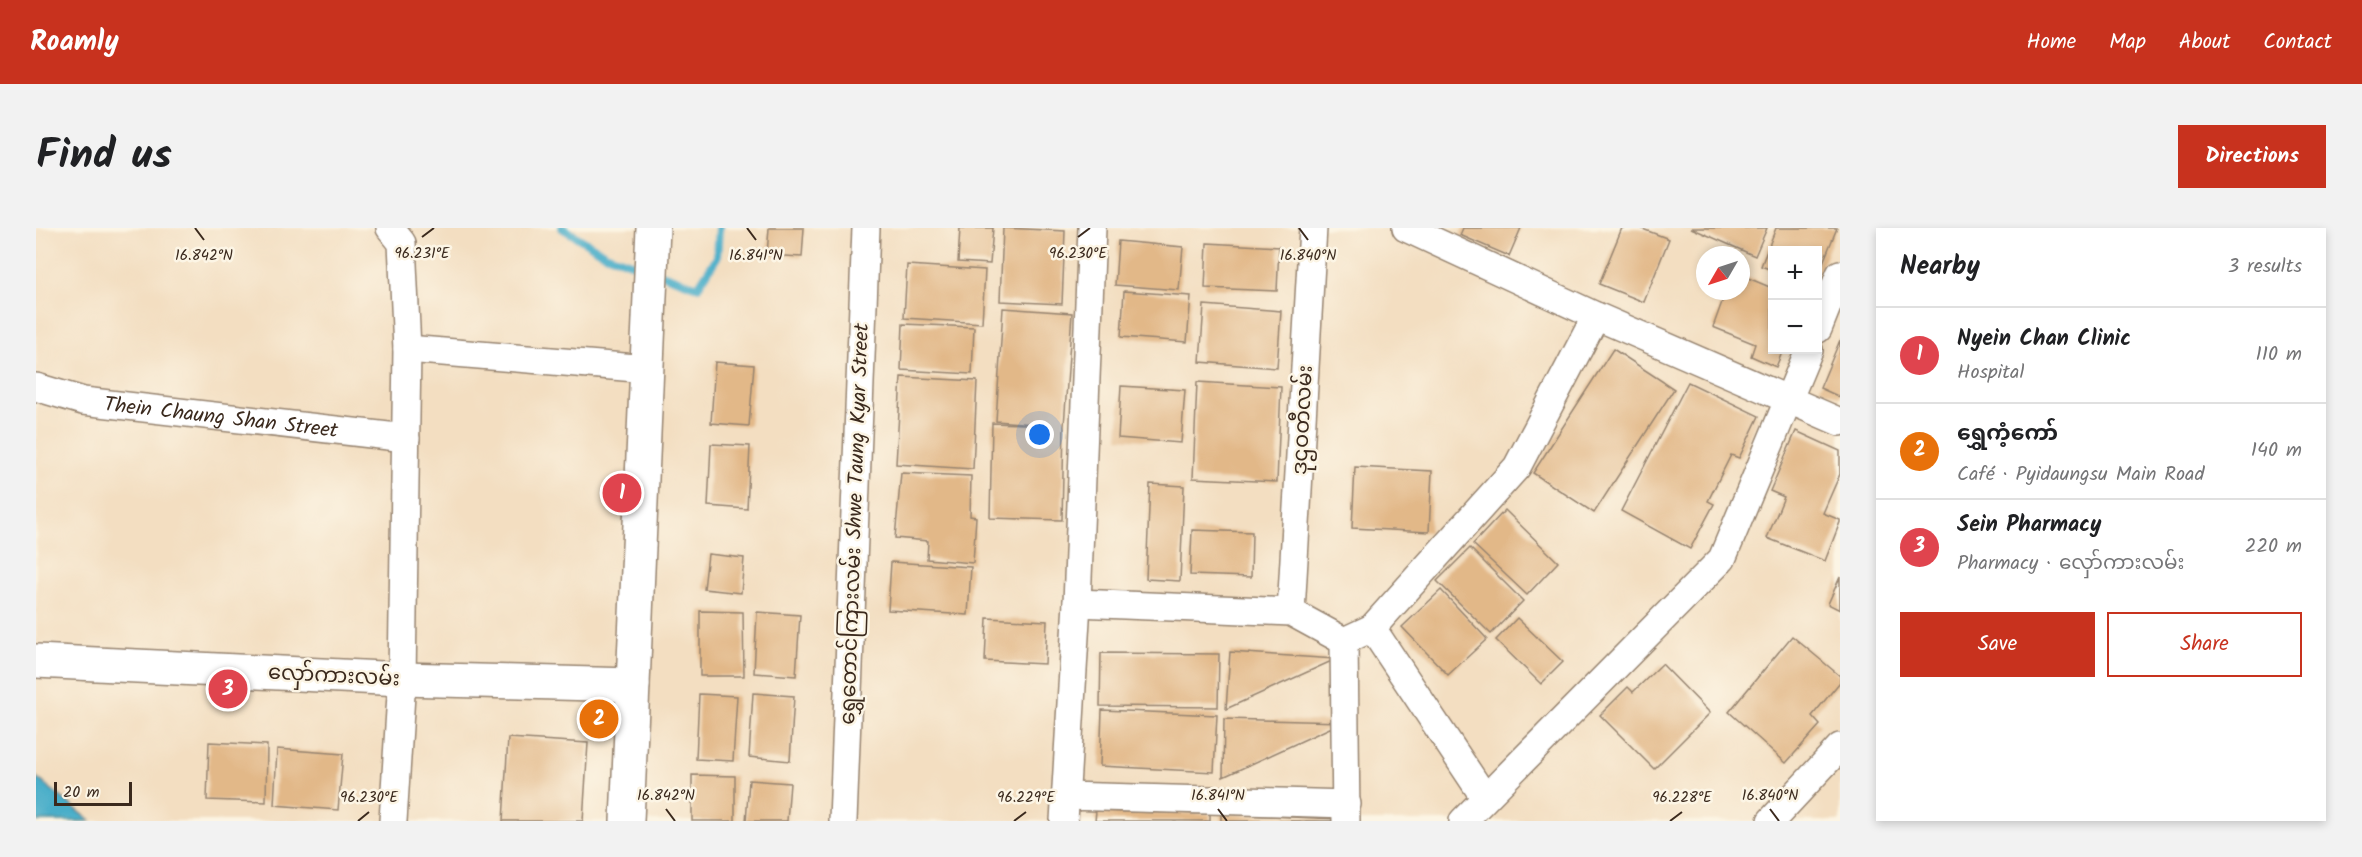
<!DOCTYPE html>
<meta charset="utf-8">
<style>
:root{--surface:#fff;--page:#f2f2f2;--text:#202124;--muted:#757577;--line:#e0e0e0;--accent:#c8321e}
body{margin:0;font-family:Kalam,"Noto Sans Myanmar",sans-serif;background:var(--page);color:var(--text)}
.controls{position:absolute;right:18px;top:18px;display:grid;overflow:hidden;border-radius:0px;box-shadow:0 3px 9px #0003}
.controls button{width:54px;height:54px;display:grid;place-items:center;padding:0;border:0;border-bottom:2px solid var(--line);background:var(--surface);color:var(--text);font:30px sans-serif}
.compass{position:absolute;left:1660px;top:18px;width:54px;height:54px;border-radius:50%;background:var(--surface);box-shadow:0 3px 9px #0003;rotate:231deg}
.scale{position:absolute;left:18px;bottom:15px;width:78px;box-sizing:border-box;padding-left:6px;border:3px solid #3b2a1e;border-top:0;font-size:16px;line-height:21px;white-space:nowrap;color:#3b2a1e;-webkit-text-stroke:4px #fcf5e5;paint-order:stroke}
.you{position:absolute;left:1004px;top:207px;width:21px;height:21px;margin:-15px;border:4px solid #fff;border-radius:50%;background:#1a73e8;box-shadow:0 0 0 9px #1a73e833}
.badge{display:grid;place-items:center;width:39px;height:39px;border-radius:50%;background:var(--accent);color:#fff;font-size:20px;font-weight:700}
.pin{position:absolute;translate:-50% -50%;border:3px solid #fff;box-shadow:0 2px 6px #0006}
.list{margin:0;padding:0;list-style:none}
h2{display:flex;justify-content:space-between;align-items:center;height:78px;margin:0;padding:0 24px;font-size:26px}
h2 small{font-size:20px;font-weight:400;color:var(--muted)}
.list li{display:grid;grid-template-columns:39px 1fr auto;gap:18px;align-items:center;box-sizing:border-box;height:96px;padding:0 24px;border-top:2px solid var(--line)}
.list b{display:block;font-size:22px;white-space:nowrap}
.list p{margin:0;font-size:20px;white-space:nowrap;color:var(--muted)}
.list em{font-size:20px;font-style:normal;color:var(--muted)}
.actions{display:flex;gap:12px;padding:18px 24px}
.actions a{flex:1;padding:14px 0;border:2px solid var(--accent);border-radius:0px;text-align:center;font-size:21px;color:var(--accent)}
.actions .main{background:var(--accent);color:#fff}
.map{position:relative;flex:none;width:1804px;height:593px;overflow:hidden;border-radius:0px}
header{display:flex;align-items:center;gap:36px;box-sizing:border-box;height:84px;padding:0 30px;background:var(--accent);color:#fff}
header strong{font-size:28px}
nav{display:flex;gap:33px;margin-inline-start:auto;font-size:21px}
.intro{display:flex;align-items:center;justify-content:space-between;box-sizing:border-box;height:144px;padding:0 36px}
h1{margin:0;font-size:42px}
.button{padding:15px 27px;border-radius:0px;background:var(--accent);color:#fff;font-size:21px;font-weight:700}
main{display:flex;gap:36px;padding:0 36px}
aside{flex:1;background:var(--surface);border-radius:0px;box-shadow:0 3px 9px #0003}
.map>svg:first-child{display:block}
.water{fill:#4aaec9;stroke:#426c74;stroke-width:1.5}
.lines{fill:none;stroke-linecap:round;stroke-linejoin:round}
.stream{stroke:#4aaec9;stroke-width:8}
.building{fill:#e2b888}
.minor-casing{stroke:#978470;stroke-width:30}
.major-casing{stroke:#978470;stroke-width:36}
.minor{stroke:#fff;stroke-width:27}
.major{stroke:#fff;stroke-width:33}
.ticks{fill:none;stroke:#3b2a1e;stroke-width:2}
.labels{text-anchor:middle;stroke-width:5;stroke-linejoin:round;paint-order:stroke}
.street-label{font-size:21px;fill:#3b2a1e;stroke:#fcf5e5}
.ticks-label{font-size:15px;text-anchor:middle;fill:#3b2a1e;stroke:#fcf5e5;stroke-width:5;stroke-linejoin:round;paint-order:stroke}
</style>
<header>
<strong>Roamly</strong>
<nav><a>Home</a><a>Map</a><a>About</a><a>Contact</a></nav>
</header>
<div class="intro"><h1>Find us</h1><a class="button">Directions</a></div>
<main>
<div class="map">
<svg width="1804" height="593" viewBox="0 0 1804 593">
<rect width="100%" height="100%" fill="#fcf5e5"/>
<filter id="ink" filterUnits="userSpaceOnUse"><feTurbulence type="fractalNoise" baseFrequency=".0167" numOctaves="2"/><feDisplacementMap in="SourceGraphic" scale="12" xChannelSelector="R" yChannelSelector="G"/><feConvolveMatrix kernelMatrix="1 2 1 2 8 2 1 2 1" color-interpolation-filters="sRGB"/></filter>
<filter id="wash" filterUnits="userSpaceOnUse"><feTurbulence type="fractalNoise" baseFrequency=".008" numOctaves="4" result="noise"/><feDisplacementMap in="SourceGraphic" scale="24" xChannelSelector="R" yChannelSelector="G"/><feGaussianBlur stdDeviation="1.35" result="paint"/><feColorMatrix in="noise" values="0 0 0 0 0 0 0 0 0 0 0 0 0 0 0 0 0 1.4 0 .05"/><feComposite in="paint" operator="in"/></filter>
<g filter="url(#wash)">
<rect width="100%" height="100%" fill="#f3dec1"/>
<path class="water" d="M0 549 55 593H0Z"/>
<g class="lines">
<g class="stream">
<path d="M526 0 569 26 609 40"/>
<path d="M623 45 662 59 681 29 683 0"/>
</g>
</g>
<g id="blocks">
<g class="building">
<path d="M733 0H768L766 29 731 27Z"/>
<path d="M924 0H957L954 36 922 34Z"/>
<path d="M967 0 1029 3 1026 76 964 73Z"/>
<path d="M1427 0H1485L1473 28 1424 7Z"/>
<path d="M1586 0H1604L1633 11 1608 74 1563 56Z"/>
<path d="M1655 0H1731L1719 28Z"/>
<path d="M1740 0H1801L1782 47V22H1736V42L1725 38Z"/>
<path d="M1082 13 1147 19 1143 62 1079 57Z"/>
<path d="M1171 15 1243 19 1241 63 1169 60Z"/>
<path d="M871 37 949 42 946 95 868 90Z"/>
<path d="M1705 47 1736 60V122H1747L1740 139 1715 128 1719 116 1677 99 1690 63H1705Z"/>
<path d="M1088 63 1155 68 1151 114 1085 109Z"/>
<path d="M1168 77 1245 83 1241 140 1164 134Z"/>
<path d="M967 80 1036 85 1028 198 1026 292 954 290 956 195 1012 197 960 193Z"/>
<path d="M867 96 938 99 936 146 865 142Z"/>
<path d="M1804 112V169L1784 160Z"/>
<path d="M1577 121 1638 161 1558 285 1497 245Z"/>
<path d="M679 134 718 137 713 198 675 195Z"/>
<path d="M865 149 941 153 937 241 860 236Z"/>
<path d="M1161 154 1245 159 1241 254 1157 250Z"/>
<path d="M1652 154 1723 188 1703 230 1695 227 1672 273 1678 276 1654 321 1585 283Z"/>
<path d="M1085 158 1149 162 1145 215 1082 210Z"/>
<path d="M1760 203 1804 223V246L1787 285 1804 292V294L1789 333 1731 310 1748 269 1734 263Z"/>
<path d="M675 216 714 218 711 281 672 278Z"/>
<path d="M1319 239 1396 243 1393 304 1316 300Z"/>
<path d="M865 245 935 248 934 288 940 289 937 335 891 331 892 313 859 310Z"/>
<path d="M1114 256 1148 258 1144 353 1110 351Z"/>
<path d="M1469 282 1522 334 1491 367 1437 316Z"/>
<path d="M1156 302 1216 304 1215 349 1154 347Z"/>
<path d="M1434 320 1487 373 1455 406 1401 353Z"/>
<path d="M672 326 708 330 705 365 668 361Z"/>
<path d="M855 334 935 339 932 387 852 382Z"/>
<path d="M1804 349V382L1792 376Z"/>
<path d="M1405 362 1451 411 1412 447 1366 399Z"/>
<path d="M664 383 707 384 708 448H664Z"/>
<path d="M721 384 764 387 760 448 718 445Z"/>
<path d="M951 390 1011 393 1009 436 949 433Z"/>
<path d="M1481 390 1527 434 1505 456 1460 412Z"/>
<path d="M1756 408 1804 448V454L1776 488 1784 497 1750 535 1693 484Z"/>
<path d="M1194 424 1300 431 1190 481Z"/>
<path d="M1065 425 1183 426 1182 479 1064 478Z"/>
<path d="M1626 436 1674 485 1618 541 1564 487 1592 459 1597 464Z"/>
<path d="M717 465 758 468 754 533 713 529Z"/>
<path d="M663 466 701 468 697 533 660 531Z"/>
<path d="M1066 482 1181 487 1178 544 1064 538Z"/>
<path d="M1188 491 1307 494 1187 549Z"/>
<path d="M472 510 552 515 547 593H467Z"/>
<path d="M173 514 231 517 230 574 171 572Z"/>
<path d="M241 521 307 526 302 582 238 577Z"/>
<path d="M656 547 699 548V593H656Z"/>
<path d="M713 552 754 555 751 593H710Z"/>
<path d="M1060 583 1174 586V593H1059Z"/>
<path d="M1185 586 1302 591V593H1185Z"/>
</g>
</g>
</g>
<g filter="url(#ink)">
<use href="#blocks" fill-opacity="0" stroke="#978470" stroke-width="1.5"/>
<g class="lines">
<defs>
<g id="minor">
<path d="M354 0 366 15 371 121 366 451 357 593"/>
<path d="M1370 0 1560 88 1804 194"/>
<path d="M1782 101 1804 46"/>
<path d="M371 121 612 141"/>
<path id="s1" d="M0 159 47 173 370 210"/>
<path d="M1041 375 1255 384 1308 413"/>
<path d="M1255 384 1277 0"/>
<path d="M1336 400 1449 570"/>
<path d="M1029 568 1311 576"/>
<path d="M807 593 830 0"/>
<path d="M1028 593 1041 375 1056 0"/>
<path d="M1310 593 1308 413 1336 400 1481 239 1560 88"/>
<path d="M1427 593 1686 331 1773 122"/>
<path d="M1735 593 1804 519"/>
</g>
<g id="major">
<path d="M0 433 366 451 597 457"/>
<path d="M591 593 617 0"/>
</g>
</defs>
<use href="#minor" class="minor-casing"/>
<use href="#major" class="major-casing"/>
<use href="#minor" class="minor"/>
<use href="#major" class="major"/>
</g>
</g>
<path class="ticks" d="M159 0 168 12M711 0 720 12M1263 0 1272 12M386 9 398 0M1042 9 1054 0M630 581 639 593M1182 581 1191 593M1734 581 1743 593M322 593 333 584M978 593 990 584M1634 593 1646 584"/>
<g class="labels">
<g class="street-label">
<text dy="7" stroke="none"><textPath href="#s1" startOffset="188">Thein Chaung Shan Street</textPath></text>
<text transform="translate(1266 192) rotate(-87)" y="7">ဒုဌဝတီလမ်း</text>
<text transform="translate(818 296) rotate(-88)" y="7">ရွှေတောင်ကြားလမ်း Shwe Taung Kyar Street</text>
<text transform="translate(298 447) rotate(3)" y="7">လှော်ကားလမ်း</text>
</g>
</g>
<g class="ticks-label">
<text x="386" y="30">96.231°E</text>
<text x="1042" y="30">96.230°E</text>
<text x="168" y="32">16.842°N</text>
<text x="720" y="32">16.841°N</text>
<text x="1272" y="32">16.840°N</text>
<text x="630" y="572">16.842°N</text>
<text x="1182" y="572">16.841°N</text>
<text x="1734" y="572">16.840°N</text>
<text x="333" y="574">96.230°E</text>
<text x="990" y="574">96.229°E</text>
<text x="1646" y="574">96.228°E</text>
</g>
</svg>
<div class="controls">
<button>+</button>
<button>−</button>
</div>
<svg class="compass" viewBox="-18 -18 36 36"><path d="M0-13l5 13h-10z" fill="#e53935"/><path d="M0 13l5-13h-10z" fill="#757577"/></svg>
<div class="scale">20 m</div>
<div class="you"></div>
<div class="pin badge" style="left:586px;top:265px;background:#e0444e">1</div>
<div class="pin badge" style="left:563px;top:491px;background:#e8710a">2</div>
<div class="pin badge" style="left:192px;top:461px;background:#e0444e">3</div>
</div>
<aside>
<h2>Nearby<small>3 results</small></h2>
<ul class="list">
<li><span class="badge" style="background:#e0444e">1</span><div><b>Nyein Chan Clinic</b><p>Hospital</p></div><em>110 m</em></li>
<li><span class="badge" style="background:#e8710a">2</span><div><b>ရွှေကံ့ကော်</b><p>Café · Pyidaungsu Main Road</p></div><em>140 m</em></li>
<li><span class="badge" style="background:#e0444e">3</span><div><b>Sein Pharmacy</b><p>Pharmacy · လှော်ကားလမ်း</p></div><em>220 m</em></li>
</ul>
<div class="actions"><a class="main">Save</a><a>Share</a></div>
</aside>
</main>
